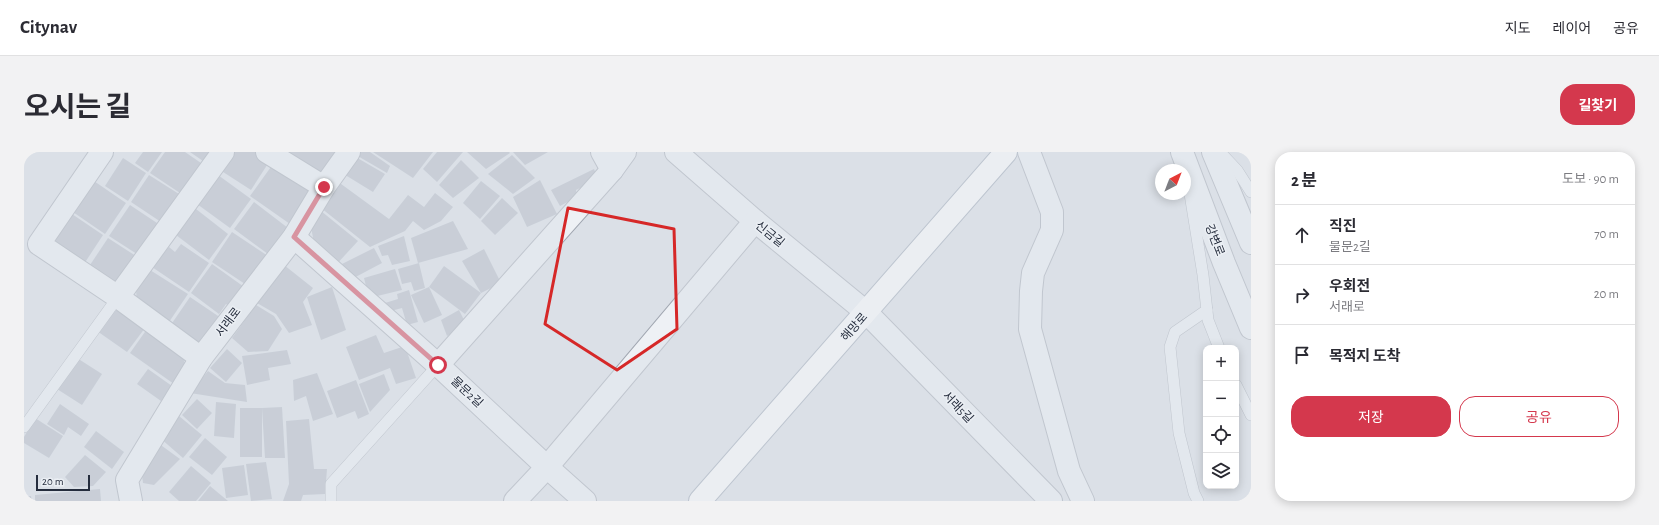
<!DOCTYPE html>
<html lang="ko">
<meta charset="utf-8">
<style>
:root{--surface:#fff;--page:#f2f2f3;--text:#2b2b33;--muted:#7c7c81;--line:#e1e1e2;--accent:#d4384d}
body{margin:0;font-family:"Alegreya Sans","Noto Sans KR",sans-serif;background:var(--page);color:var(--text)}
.controls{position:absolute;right:12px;bottom:12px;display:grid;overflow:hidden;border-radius:8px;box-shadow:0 2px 10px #0003}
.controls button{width:36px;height:36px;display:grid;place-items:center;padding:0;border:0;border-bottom:1px solid var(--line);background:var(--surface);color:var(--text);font:20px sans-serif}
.compass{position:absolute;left:1131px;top:12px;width:36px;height:36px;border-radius:50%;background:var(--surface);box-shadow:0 2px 10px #0003;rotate:42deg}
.scale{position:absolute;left:12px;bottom:10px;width:54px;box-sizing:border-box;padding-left:4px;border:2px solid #252d3d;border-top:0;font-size:11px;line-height:14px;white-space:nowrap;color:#252d3d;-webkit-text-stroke:3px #ebeff4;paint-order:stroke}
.stop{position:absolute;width:12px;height:12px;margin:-9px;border:3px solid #d4384d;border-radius:50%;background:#fff}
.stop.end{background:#d4384d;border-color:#fff;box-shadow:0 1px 4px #0008}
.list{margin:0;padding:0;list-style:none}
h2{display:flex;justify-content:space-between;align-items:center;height:52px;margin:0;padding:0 16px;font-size:17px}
h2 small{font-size:13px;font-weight:400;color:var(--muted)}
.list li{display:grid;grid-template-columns:26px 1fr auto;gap:12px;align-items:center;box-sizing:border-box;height:60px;padding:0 16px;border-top:1px solid var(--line)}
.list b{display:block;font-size:15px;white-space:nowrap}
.list p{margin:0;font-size:13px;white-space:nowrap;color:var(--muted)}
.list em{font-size:13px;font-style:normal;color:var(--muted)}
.actions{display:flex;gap:8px;padding:12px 16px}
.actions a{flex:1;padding:9px 0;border:1px solid var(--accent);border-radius:16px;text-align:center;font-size:14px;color:var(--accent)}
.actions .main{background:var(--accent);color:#fff}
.icon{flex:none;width:22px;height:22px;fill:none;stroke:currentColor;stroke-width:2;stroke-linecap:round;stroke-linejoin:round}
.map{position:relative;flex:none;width:1227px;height:349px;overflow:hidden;border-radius:16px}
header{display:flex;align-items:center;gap:24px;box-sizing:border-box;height:56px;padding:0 20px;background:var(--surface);border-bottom:1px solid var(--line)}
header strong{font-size:19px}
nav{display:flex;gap:22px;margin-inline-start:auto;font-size:14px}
.intro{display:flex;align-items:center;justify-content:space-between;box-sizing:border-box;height:96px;padding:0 24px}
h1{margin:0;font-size:28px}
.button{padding:10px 18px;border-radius:16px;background:var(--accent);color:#fff;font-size:14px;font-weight:700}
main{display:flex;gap:24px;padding:0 24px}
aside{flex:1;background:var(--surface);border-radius:16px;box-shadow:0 2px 10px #0003}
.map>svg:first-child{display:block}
.building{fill:#b3b9c4}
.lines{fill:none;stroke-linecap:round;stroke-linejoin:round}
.service-casing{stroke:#a1a7b1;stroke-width:12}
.minor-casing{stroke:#a1a7b1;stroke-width:24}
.tertiary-casing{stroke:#a1a7b1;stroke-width:24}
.primary-casing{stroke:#9aa4b3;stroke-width:24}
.service{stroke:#eef1f5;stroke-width:11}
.minor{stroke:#eef1f5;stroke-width:22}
.tertiary{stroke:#eef1f5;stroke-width:22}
.primary{stroke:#fff;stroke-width:22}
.route{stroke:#d4384d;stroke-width:5}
.marked{fill:none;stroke:#d62828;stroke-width:3;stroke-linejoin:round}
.labels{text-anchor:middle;stroke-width:3;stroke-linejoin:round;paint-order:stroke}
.street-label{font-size:12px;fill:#252d3d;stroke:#ebeff4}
</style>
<header>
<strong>Citynav</strong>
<nav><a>지도</a><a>레이어</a><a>공유</a></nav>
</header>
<div class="intro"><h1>오시는 길</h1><a class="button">길찾기</a></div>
<main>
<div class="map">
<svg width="1227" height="349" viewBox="0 0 1227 349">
<rect width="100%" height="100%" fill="#dbe0e7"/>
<g class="building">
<path d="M119 0H138L124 20 111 11Z"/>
<path d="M141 0H161L177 11 156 41 126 21Z"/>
<path d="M166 0H185L179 9Z"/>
<path d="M206 0H236L247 7 227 38 196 18Z"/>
<path d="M259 0H311L299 21Z"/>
<path d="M334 0H346L366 14 363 21 332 3Z"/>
<path d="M349 0H409L389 26Z"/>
<path d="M413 0H439L413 30 399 17Z"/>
<path d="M443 0H485L486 1 462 17Z"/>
<path d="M489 0H524L501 13Z"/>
<path d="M488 3 511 26 489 42 464 22Z"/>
<path d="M330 4 361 22 349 40 318 21Z"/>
<path d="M99 6 122 21 104 49 81 34Z"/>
<path d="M437 8 455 26 429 46 415 33Z"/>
<path d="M249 12 289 40 266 72 226 44Z"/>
<path d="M570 17 574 27 552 38 553 45 536 54 527 38Z"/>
<path d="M125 23 155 42 137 70 107 50Z"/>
<path d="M194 23 227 47 206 76 173 52Z"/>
<path d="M67 27 102 51 81 82 46 58Z"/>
<path d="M516 28 533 62 503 75 489 45Z"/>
<path d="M313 29 365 67 384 43 400 55 411 41 429 55 417 69 400 78 389 69 381 79 346 95 297 56Z"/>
<path d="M457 29 476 44 456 67 439 51Z"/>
<path d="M478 46 494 61 471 83 457 69Z"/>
<path d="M230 50 264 76 244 102 210 77Z"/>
<path d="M106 53 136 73 116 104 85 84Z"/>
<path d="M172 57 204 82 185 108 152 83Z"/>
<path d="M297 59 334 89 310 115 290 91 287 75Z"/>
<path d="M45 60 79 83 60 112 28 89Z"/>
<path d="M429 69 444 97 394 111 387 86Z"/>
<path d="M208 80 244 104 224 134 188 110Z"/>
<path d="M380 84 386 109 368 113 364 103 358 104 354 94Z"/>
<path d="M84 86 115 106 92 131 66 113Z"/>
<path d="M157 92 185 111 165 140 128 115 145 95 151 100Z"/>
<path d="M350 96 358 111 324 129 316 113Z"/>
<path d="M460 97 477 131 457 141 438 109Z"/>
<path d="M395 111 401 136 390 139 387 130 378 132 374 117Z"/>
<path d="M188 112 223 137 209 157 202 152 195 162 167 141Z"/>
<path d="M260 113 289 136 279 150 288 173 265 181 252 162 233 151Z"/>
<path d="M420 114 457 141 441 162 405 135Z"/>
<path d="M371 117 378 138 345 146 340 126Z"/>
<path d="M126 118 164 142 143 173 113 152 112 137Z"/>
<path d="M308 135 322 178 297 188 283 145Z"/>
<path d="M405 135 418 163 400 171 387 143Z"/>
<path d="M385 138 394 170 383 173 378 156 363 160 361 151 374 147 373 142Z"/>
<path d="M166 145 197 166 179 193 169 186 166 191 144 177Z"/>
<path d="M232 153 250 164 258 177 244 199 224 200 208 186Z"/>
<path d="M96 158 121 176 103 200 73 179 86 160Z"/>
<path d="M435 158 442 172 423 184 417 168Z"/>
<path d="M123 177 157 201 162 214 150 232 106 201Z"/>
<path d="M352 183 360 201 381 194 392 226 372 232 366 216 335 228 322 195Z"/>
<path d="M203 197 218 211 202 230 186 216Z"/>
<path d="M263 198 267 212 244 216 246 228 223 233 218 204Z"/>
<path d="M53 206 78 222 58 253 33 237Z"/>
<path d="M124 217 148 234 137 249 113 232Z"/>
<path d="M184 219 201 231 221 233 223 250 166 241Z"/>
<path d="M293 221 309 262 289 269 282 244 270 249 269 228Z"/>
<path d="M360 222 366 238 346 260 335 232Z"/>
<path d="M332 228 345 262 334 267 331 259 313 266 303 239Z"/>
<path d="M173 247 188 261 173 277 158 263Z"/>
<path d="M192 250 212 252 210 286 190 284Z"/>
<path d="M36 252 65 272 57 284 44 275 40 283 23 272Z"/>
<path d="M258 255 261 306H241L238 256Z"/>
<rect x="216" y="256" width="22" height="49"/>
<path d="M155 264 178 283 159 306 136 286Z"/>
<path d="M11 266 39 284 25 306 0 291V285Z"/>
<path d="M285 267 290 317H303L301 342 279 343 277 349H259L265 332 262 269Z"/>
<path d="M72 279 100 300 88 317 60 295Z"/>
<path d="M181 286 203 305 188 323 165 305Z"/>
<path d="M134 291 156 307 130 333 119 331 117 316Z"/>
<path d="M61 303 82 320 69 334 50 335 41 325Z"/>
<path d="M242 310 248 347 227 349 222 312Z"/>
<path d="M220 313 224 343 202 346 198 316Z"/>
<path d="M167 314 187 331 172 349H155L145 340Z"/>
<path d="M186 334 204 349H174Z"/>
<path d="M76 337 77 349H11V343Z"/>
<path d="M7 344 8 349H0V345Z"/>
</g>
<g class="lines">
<defs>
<g id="service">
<path d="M1196 0 1213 18 1227 40"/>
<path d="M1166 42 1179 123 1184 168 1195 196"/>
<path d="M1212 233 1227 263"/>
<path d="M0 275 94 145"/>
<path d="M307 349V332L414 213"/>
<path d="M1174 349 1170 341 1155 281 1146 195 1151 180 1183 158"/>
</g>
<g id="minor">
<path d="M78 0 15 92 94 145 177 206"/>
<path d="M243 0 300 35"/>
<path d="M578 0 588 18"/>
<path d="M652 0 731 69 842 160 1027 349"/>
<path d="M1005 0 1028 60V78L1009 121 1007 139 1006 177 1045 319 1059 349"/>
<path d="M270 85 414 213 523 315 561 349"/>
<path d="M94 145 199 0"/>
<path d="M414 213 588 18 601 0"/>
<path d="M107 349 103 328 177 206 270 85 300 35 325 0"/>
<path d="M491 349 523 315 731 69"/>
</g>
<g id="tertiary">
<path d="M1158 0 1200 111 1227 176"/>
<path d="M1189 0 1227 91"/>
</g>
<path id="primary" d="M676 349 982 0"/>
</defs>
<use href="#service" class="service-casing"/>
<use href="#minor" class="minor-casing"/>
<use href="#tertiary" class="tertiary-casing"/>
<use href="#primary" class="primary-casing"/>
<use href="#service" class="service"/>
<use href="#minor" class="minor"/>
<use href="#tertiary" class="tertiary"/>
<use href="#primary" class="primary"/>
</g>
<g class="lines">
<path class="route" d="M300 35 270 85 414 213"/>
</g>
<path d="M0 0H1227V349H0ZM544 56 650 77 653 177 593 218 521 172Z" fill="#dbe0e7" fill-opacity=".55" fill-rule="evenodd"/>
<path class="marked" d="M544 56 650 77 653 177 593 218 521 172Z"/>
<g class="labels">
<g class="street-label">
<text transform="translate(746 82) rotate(39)" y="4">신금길</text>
<text transform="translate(1191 88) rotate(69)" y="4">강변로</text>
<text transform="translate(204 170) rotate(-53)" y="4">서래로</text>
<text transform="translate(830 175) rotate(-49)" y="4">해망로</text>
<text transform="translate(443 240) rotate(43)" y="4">물문2길</text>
<text transform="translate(934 255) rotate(46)" y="4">서래5길</text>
</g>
</g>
</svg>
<div class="controls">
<button>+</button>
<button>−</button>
<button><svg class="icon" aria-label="locate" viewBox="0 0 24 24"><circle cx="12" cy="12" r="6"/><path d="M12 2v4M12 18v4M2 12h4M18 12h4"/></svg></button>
<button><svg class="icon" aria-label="layers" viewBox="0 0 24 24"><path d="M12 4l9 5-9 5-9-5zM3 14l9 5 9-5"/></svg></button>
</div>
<svg class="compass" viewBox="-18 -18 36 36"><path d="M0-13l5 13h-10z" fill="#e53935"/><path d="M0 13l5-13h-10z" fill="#7c7c81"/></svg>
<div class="scale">20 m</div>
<div class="stop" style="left:414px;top:213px"></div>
<div class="stop end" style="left:300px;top:35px"></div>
</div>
<aside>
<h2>2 분<small>도보 · 90 m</small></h2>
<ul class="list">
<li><svg class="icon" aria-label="ahead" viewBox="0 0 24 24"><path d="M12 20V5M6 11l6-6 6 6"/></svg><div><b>직진</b><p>물문2길</p></div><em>70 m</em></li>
<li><svg class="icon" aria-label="right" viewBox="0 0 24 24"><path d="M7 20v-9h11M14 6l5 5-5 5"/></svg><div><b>우회전</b><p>서래로</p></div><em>20 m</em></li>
<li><svg class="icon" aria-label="arrive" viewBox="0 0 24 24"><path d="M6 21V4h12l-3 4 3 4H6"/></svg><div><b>목적지 도착</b></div></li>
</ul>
<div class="actions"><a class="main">저장</a><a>공유</a></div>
</aside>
</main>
